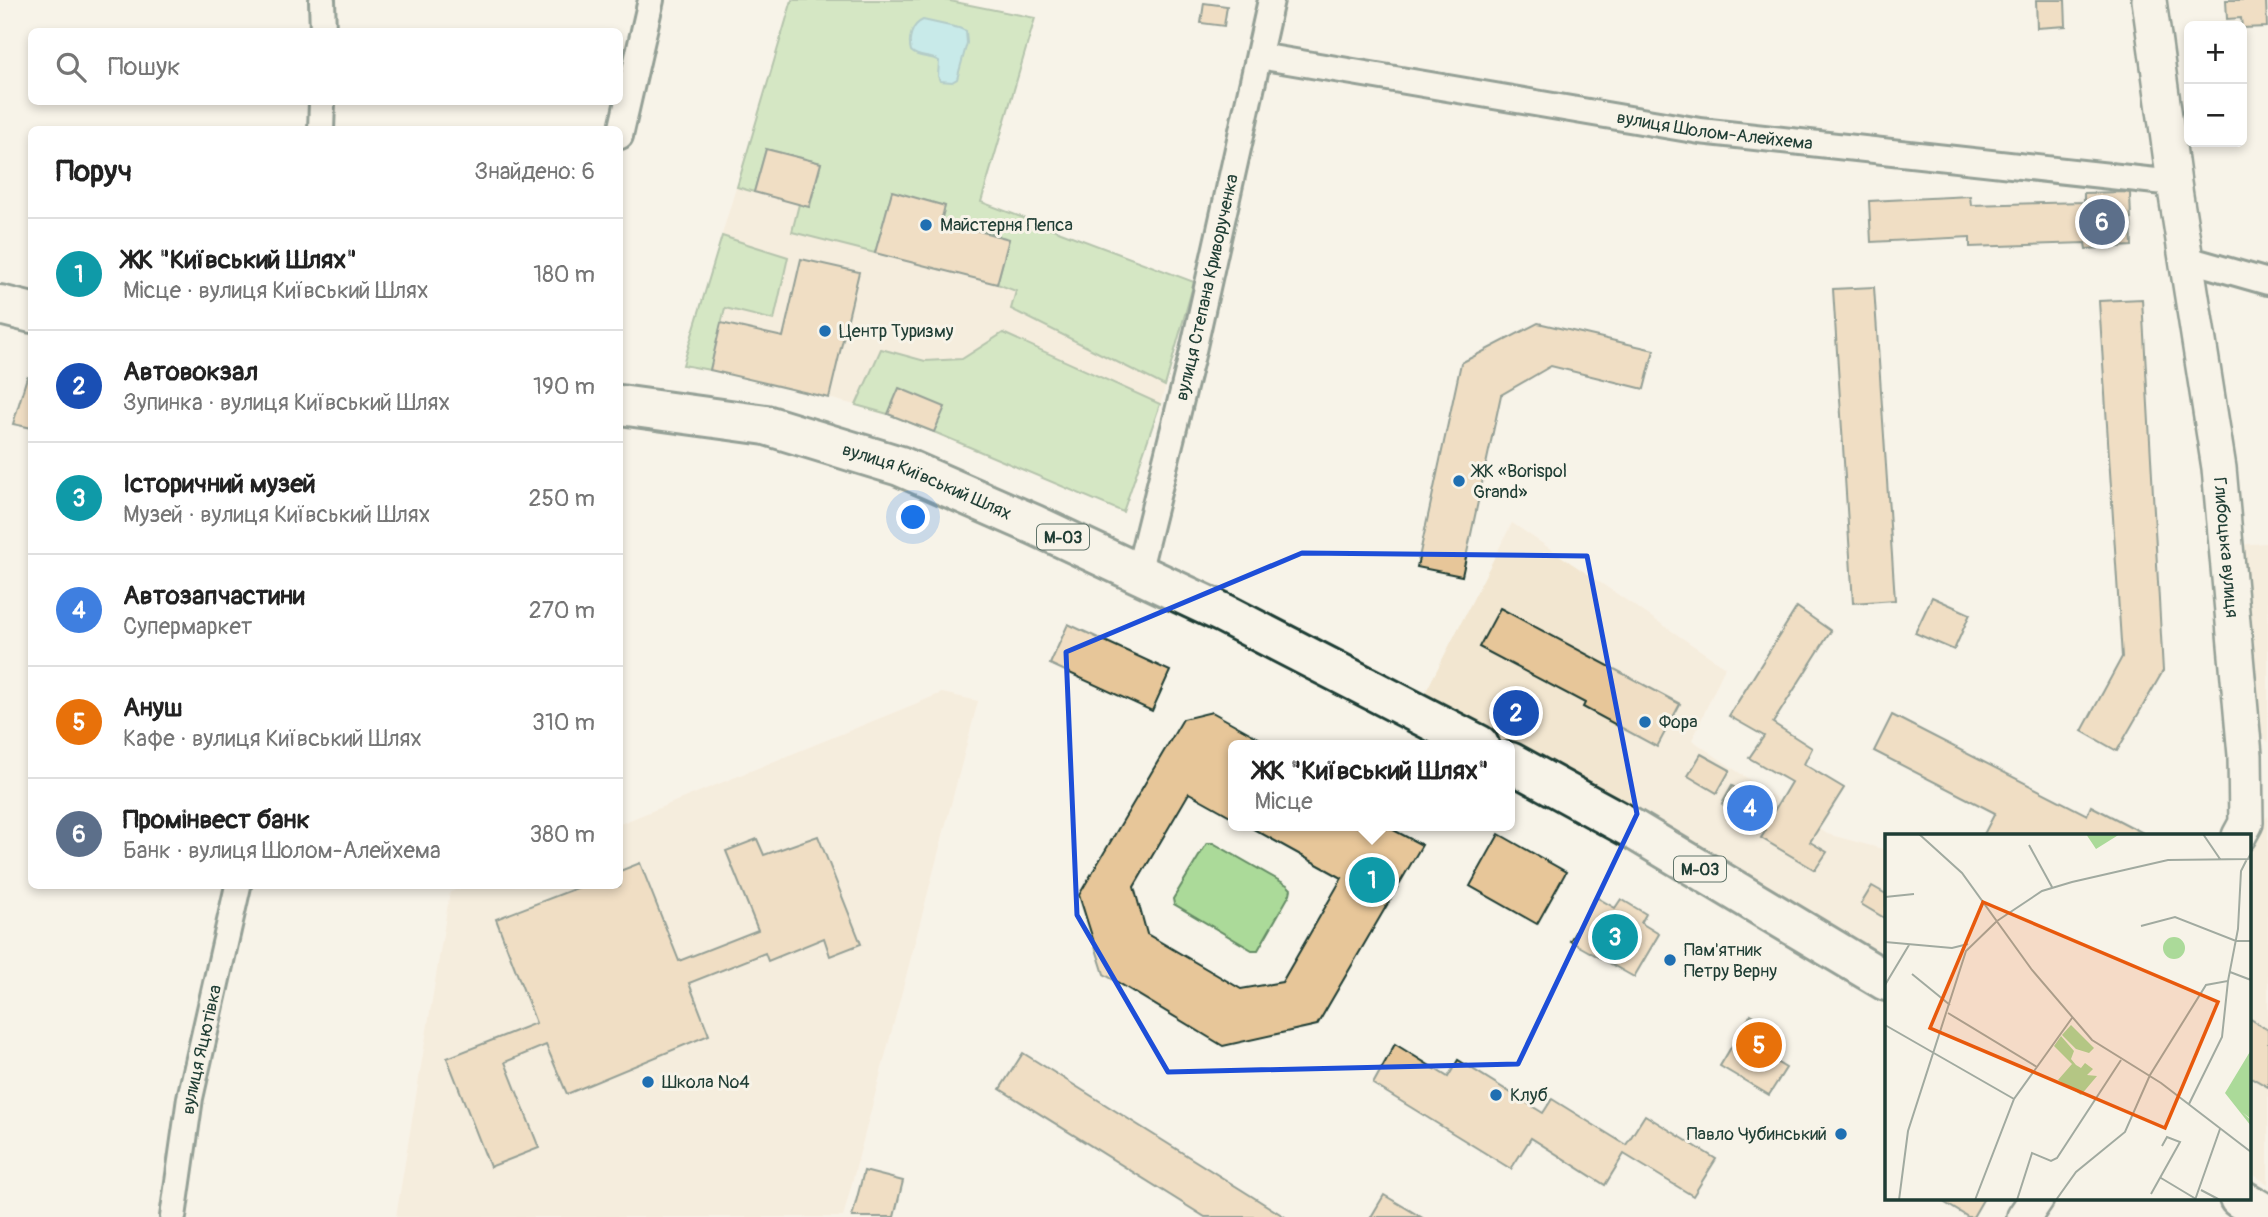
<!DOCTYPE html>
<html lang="uk">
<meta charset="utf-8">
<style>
:root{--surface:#fff;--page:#f2f2f2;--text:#222;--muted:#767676;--line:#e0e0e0;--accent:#d93025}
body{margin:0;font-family:Pangolin,sans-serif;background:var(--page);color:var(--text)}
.controls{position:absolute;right:21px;top:21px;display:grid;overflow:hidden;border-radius:10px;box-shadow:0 4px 10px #0003}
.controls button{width:63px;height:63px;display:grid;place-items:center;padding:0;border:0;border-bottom:2px solid var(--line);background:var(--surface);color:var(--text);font:35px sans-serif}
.you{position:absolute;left:914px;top:518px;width:24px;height:24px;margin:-18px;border:5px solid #fff;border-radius:50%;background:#1a73e8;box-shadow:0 0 0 10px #1a73e833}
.badge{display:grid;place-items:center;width:46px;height:46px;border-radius:50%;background:var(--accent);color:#fff;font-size:23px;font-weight:700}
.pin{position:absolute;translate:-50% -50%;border:4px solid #fff;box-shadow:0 2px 7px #0006}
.popup{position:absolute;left:1228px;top:740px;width:287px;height:91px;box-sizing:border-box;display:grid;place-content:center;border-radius:10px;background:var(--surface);filter:drop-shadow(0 2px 5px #0005);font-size:23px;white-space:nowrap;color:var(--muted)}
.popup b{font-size:26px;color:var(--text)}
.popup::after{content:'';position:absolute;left:50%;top:100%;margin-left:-14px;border:14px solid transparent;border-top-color:var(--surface)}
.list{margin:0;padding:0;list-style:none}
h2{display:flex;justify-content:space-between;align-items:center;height:91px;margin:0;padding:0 28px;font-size:30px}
h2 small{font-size:23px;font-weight:400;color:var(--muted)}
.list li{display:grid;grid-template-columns:46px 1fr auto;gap:21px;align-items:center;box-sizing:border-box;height:112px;padding:0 28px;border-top:2px solid var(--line)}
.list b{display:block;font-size:26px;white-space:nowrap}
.list p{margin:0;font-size:23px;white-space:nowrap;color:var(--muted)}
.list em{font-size:23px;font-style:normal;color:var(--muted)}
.icon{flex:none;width:38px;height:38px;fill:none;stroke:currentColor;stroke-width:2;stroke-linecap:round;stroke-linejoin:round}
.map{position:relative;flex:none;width:2268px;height:1217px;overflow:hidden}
.search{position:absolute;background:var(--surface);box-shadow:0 4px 10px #0003;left:28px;top:28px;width:595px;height:77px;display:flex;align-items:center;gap:18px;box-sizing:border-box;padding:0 24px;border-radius:10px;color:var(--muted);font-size:26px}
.panel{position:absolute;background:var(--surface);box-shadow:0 4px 10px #0003;left:28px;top:126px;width:595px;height:763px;border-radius:10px}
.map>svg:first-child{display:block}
.built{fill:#f2e6d0}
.green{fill:#abda99;stroke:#658c66;stroke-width:2}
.water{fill:#8fdfeb;stroke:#629ea2;stroke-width:2}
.building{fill:#e7c699;stroke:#1f3d34;stroke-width:2}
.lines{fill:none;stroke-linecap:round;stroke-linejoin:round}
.street-casing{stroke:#1f3d34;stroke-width:30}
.secondary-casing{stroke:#1f3d34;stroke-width:38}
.highway-casing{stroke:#1f3d34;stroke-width:44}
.street{stroke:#f7f3e8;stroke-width:24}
.secondary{stroke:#f7f3e8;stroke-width:33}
.highway{stroke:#f7f3e8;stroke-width:38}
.marked{fill:none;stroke:#1d4ed8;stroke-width:5;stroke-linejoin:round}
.poi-dot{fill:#1f6fb2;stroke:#f7f3e8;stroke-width:2.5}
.labels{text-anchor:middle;stroke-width:6;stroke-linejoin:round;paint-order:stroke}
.shield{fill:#f7f3e8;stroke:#60746a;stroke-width:2}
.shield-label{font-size:16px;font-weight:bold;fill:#1f3d34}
.street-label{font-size:18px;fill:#1f3d34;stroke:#f7f3e8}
.poi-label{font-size:18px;fill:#1f3d34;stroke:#f7f3e8;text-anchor:start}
.inset-road{fill:none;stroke:#a1aaa0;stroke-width:2}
.view{fill:#e8590c;fill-opacity:0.15;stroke:#e8590c;stroke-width:3.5}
.inset-edge{fill:none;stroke:#1f3d34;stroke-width:3.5}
</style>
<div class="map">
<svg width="2268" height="1217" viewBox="0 0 2268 1217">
<rect width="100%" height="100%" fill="#f7f3e8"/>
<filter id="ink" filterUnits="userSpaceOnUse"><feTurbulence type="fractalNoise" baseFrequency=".0143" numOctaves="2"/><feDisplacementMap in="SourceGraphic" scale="14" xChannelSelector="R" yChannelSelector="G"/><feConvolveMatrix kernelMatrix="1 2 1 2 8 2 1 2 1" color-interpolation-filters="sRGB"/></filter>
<g filter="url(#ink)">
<g class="built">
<path d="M792 0H945L1035 18 981 202 1194 282 1164 392 1123 512 888 414 829 398 683 365Z"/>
<path d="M1512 523 1725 667 1692 740 1827 834 1886 850V969L1510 745H1495L1420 703Z"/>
<path d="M2268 543V742L2261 735 2254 719 2234 545Z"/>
<path d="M942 693 978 701 843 1217H396L450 892 467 886H620V824Z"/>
<path d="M2268 816V1184L2249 1172V845L2260 824Z"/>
</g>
<g class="green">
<path d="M792 0H945L1035 18 981 202 1194 282 1165 386 1011 309 1016 291 997 284 1009 239 941 220 945 206 892 192 875 253 792 232 799 204 810 206 821 163 766 149 754 192 737 187Z"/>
<path d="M722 236 788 257 774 320 725 308 710 370 683 365Z"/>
<path d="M1003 333 1160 404 1123 512 934 432 888 414 856 405 881 349 925 361 962 359Z"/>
<path d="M1207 843H1213L1287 885 1291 889 1290 894 1258 950H1252L1174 904 1173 899Z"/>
</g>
<path class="water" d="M923 20 959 28 966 31 967 43 957 79 952 82 940 81 938 76 939 61C929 55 919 59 911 51 908 40 911 25 923 20Z"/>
<g class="building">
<path d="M2036 0H2065L2066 26 2037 28Z"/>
<path d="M2226 0H2266L2267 27 2242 28 2241 18 2227 19Z"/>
<path d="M1204 3 1227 6 1224 26 1201 23Z"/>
<path d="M766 149 821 163 809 207 754 192Z"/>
<path d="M892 191 945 206 941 221 1009 239 997 284 875 253Z"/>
<path d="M2122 192 2130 193 2132 246 2086 249 2085 243 1970 247V237L1871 242 1869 201 1970 196 1971 205 2084 202V193Z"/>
<path d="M801 259 859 272 829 398 710 370 721 323 783 337Z"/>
<path d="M1874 287 1895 600 1853 603 1833 289Z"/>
<path d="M2142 299 2163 671 2117 751 2082 731 2122 657 2099 301Z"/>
<path d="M1538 323 1654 350 1644 389 1551 366 1501 395 1462 576 1417 567 1461 363Z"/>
<path d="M27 377 32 378V428L13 424Z"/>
<path d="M899 388 945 407 934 432 888 414Z"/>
<path d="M1932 597 1970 614 1954 650 1915 633Z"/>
<path d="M1797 607 1831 631 1773 723 1812 748 1804 764 1844 788 1810 842 1827 852 1815 870 1761 838 1766 830 1722 804 1732 786 1774 811 1791 782 1749 758 1764 736 1729 716Z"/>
<path d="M1500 608 1680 704 1657 747 1583 707 1585 703 1479 647Z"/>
<path d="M1068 624 1170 671 1152 711 1050 664Z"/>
<path d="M1212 712 1271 745H1234V818L1189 793 1134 887 1147 934 1241 989 1282 982 1342 878 1248 826H1386L1422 845 1317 1025 1223 1046 1104 974 1079 895 1183 719Z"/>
<path d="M1892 715 2087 815 2091 806 2149 836H1983L1995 813 1874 751Z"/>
<path d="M1701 754 1730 770 1717 793 1688 776Z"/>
<path d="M1499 834 1566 872 1537 924 1470 886Z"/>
<path d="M818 836 861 944 830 956 824 938 768 961 765 953 689 983 709 1035 567 1094 546 1045 505 1062 539 1148 490 1167 447 1058 536 1023 496 919 582 886H620V871L640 863 679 961 758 930 726 851 757 839 764 855Z"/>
<path d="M1872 886 1886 894V919L1861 904Z"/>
<path d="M1596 897 1615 908 1621 899 1646 914 1641 923 1659 934 1634 977 1570 941Z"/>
<path d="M1751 1014 1778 1031 1763 1054 1786 1068 1769 1095 1720 1066Z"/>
<path d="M2249 1018 2268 1030V1087L2249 1076Z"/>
<path d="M1395 1044 1448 1077 1458 1060 1543 1113 1552 1099 1626 1145 1645 1115 1716 1159 1693 1196 1624 1154 1605 1185 1531 1138 1511 1169 1373 1084Z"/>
<path d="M1023 1053 1285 1217H1205L1000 1089Z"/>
<path d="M864 1171 903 1181 894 1217H852Z"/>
<path d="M1384 1195 1421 1217H1371Z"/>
<path d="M1937 1198H1984L1973 1217H1968Z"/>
</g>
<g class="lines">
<defs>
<g id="street">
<path d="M322 0 323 32"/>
<path id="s1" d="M1259 56 1700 131 2174 183"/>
<path d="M321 130 322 102"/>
<path d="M620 136 651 0"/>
<path d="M2187 259 2268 282"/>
<path id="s2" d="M1138 573 1193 351 1271 0"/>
<path id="s3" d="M173 1217 190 1098 238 886"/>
</g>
<g id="secondary">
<path id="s4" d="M2149 0 2174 183 2219 468 2245 755 2246 823 2239 836"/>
<path d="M2024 1217 2037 1198"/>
</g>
<g id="highway">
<path d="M0 305 32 313"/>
<path id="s5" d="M620 405 766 425 900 466 1035 525 1223 613 1479 745"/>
<path d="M1510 762 1629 827 1886 981"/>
<path d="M2239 1198 2268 1215"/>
</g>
</defs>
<use href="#street" class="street-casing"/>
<use href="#secondary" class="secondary-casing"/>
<use href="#highway" class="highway-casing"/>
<use href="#street" class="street"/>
<use href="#secondary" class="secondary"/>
<use href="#highway" class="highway"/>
</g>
</g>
<path d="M0 0H2268V1217H0ZM1302 553 1587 556 1637 814 1518 1064 1168 1072 1077 915 1066 652Z" fill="#f7f3e8" fill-opacity=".55" fill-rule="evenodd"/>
<path class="marked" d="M1302 553 1587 556 1637 814 1518 1064 1168 1072 1077 915 1066 652Z"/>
<g class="poi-dot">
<circle cx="926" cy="225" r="7"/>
<circle cx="825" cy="331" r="7"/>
<circle cx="1459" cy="481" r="7"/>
<circle cx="1645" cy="722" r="7"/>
<circle cx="1670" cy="960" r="7"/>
<circle cx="648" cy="1082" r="7"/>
<circle cx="1496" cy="1095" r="7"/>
<circle cx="1841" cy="1134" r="7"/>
</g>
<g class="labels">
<g class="shield">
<rect x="1037" y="524.5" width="52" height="25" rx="5"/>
<rect x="1674" y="856.5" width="52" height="25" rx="5"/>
</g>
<g class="shield-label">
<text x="1063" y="543">М-03</text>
<text x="1700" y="875">М-03</text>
</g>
<g class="street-label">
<text dy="6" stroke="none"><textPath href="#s1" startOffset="462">вулиця Шолом-Алейхема</textPath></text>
<text dy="6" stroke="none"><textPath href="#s2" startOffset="294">вулиця Степана Криворученка</textPath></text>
<text dy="6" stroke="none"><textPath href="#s5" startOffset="318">вулиця Київський Шлях</textPath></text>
<text dy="6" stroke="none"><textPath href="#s4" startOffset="553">Глибоцька вулиця</textPath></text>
<text dy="6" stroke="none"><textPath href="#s3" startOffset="170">вулиця Яцютівка</textPath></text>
</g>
<g class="poi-label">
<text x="940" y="231">Майстерня Пепса</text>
<text x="839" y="337">Центр Туризму</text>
<text x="1473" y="477">ЖК «Borispol<tspan x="1473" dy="21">Grand»</tspan></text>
<text x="1659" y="728">Фора</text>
<text x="1684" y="956">Пам'ятник<tspan x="1684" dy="21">Петру Верну</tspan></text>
<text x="662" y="1088">Школа №4</text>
<text x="1510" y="1101">Клуб</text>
<text x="1827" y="1140" text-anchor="end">Павло Чубинський</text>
</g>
</g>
<g transform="translate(1885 834)">
<rect width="366" height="366" fill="#f7f3e8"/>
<path d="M201 0H235L211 15ZM278 114a11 11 0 1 1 22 0a11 11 0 1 1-22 0ZM186 191 209 214 204 219 191 215 177 201ZM176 202 189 217 186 225 191 231 196 234 200 229 208 235 202 241 212 242 196 261 173 246 187 230 169 212ZM366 216V285L357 278 366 286V292L340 259Z" fill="#abda99"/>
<path class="inset-road" d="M34 0 77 39 147 136 207 206 276 249 366 318M318 0 335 25M144 11 167 53M0 63 29 60M112 87 157 57 187 48 283 26 363 25 366 19M256 92 290 83 351 107H366M0 108 67 114 83 110M345 138 366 146M27 140 65 171M0 151 24 111M63 179 152 233M0 191 129 265M304 270 337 203 343 147M276 344 311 365M316 356 335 366M266 360 295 308 282 303 277 312M14 366 23 297 81 117 112 87M90 366 129 265 187 184M132 366 147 319 166 327 172 324 236 226M171 366 191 338 240 298 265 241 321 151 343 147 353 95 356 37 362 25M310 366 335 295"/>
<path class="view" d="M98 68 333 168 280 294 45 194Z"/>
<rect width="366" height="366" class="inset-edge"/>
</g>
</svg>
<div class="controls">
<button>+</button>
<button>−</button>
</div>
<div class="you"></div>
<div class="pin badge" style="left:1372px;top:880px;background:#0f9aa8">1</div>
<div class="popup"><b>ЖК &quot;Київський Шлях&quot;</b>Місце</div>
<div class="pin badge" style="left:1516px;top:713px;background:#1a4fb4">2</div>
<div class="pin badge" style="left:1615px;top:937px;background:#0f9aa8">3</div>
<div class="pin badge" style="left:1750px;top:808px;background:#3f7fe0">4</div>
<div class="pin badge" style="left:1759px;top:1045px;background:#e8710a">5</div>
<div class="pin badge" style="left:2102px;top:222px;background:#5c6f8a">6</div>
<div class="search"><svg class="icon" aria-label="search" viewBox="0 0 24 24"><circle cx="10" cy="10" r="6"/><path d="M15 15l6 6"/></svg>Пошук</div>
<section class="panel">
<h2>Поруч<small>Знайдено: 6</small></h2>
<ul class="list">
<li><span class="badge" style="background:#0f9aa8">1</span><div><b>ЖК &quot;Київський Шлях&quot;</b><p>Місце · вулиця Київський Шлях</p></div><em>180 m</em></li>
<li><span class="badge" style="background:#1a4fb4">2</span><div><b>Автовокзал</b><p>Зупинка · вулиця Київський Шлях</p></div><em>190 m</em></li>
<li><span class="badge" style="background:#0f9aa8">3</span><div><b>Історичний музей</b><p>Музей · вулиця Київський Шлях</p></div><em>250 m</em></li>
<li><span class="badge" style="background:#3f7fe0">4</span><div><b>Автозапчастини</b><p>Супермаркет</p></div><em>270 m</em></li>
<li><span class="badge" style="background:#e8710a">5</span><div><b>Ануш</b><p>Кафе · вулиця Київський Шлях</p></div><em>310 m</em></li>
<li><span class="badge" style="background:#5c6f8a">6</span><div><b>Промінвест банк</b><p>Банк · вулиця Шолом-Алейхема</p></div><em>380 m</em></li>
</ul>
</section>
</div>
